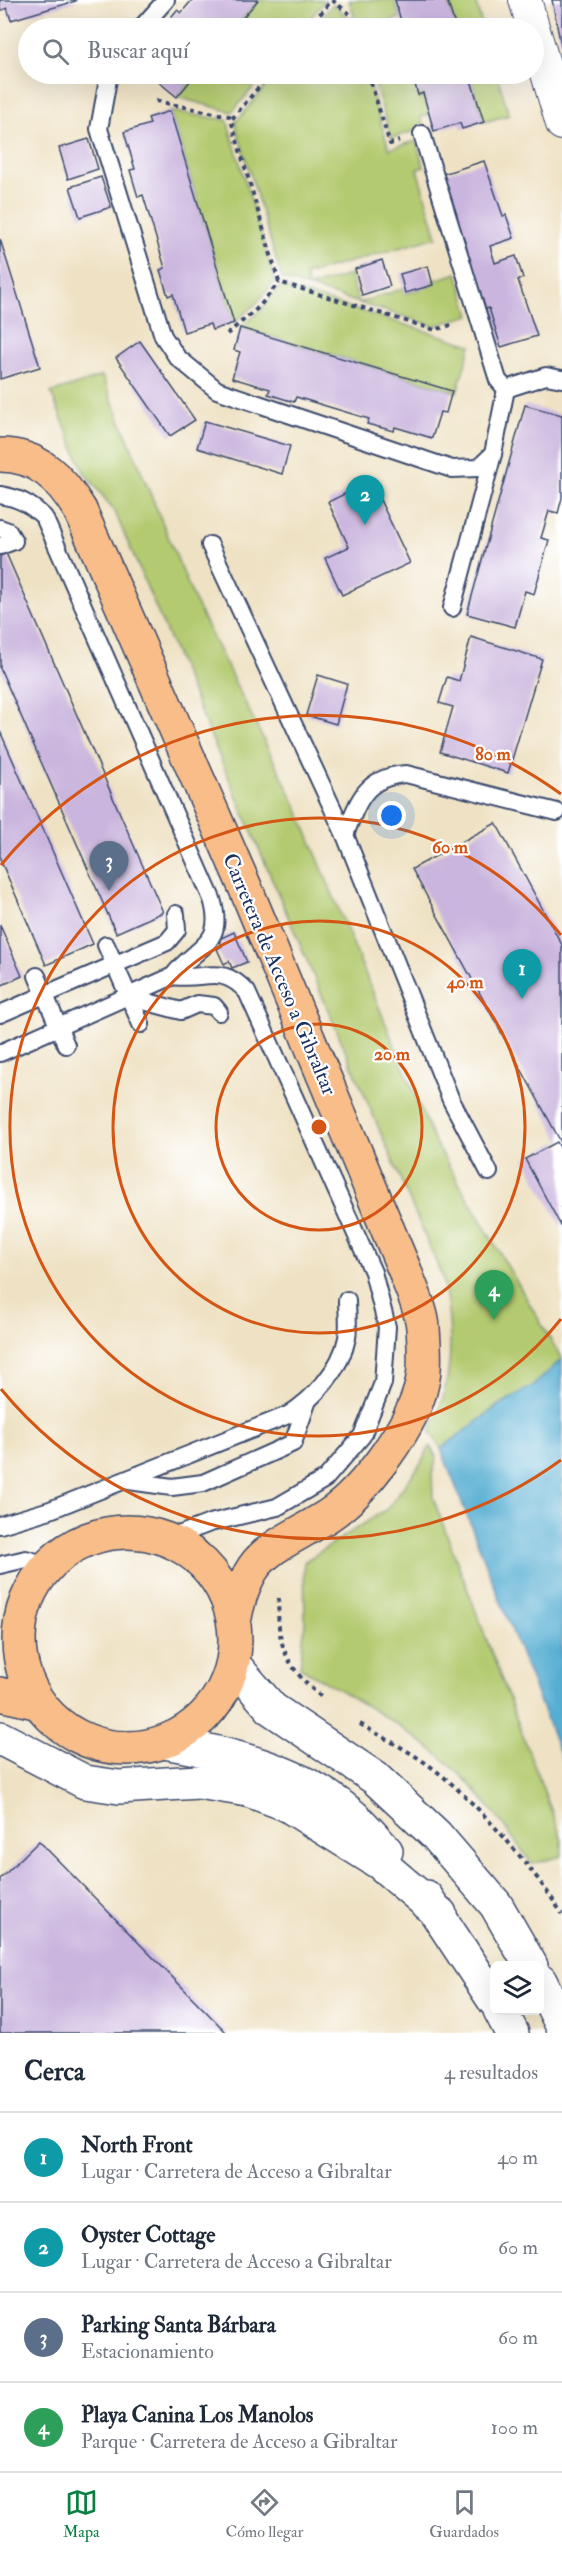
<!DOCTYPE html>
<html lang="es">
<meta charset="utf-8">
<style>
:root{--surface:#fff;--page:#f2f2f3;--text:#1f2937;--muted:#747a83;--line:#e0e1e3;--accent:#0b8043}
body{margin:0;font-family:"IM FELL Double Pica",serif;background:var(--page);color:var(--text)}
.controls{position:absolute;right:18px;bottom:18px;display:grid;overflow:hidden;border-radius:9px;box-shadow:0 6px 24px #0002}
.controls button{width:54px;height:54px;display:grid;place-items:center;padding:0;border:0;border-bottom:2px solid var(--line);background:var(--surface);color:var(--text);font:30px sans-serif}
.you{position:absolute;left:392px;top:816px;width:21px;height:21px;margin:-15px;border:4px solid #fff;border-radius:50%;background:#1a73e8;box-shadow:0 0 0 9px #1a73e833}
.badge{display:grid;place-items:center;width:39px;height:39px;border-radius:50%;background:var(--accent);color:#fff;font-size:20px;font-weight:700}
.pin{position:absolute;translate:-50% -50px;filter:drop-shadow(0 2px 3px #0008)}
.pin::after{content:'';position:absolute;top:32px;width:21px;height:18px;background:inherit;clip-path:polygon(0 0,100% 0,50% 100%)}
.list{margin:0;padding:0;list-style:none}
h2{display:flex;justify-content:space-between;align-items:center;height:78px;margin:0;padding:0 24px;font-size:26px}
h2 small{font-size:20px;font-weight:400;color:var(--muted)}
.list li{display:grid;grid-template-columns:39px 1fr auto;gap:18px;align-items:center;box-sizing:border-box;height:90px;padding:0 24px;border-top:2px solid var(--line)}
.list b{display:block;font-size:22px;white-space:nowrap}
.list p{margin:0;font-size:20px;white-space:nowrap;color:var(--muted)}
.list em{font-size:20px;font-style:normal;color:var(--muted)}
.icon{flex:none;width:33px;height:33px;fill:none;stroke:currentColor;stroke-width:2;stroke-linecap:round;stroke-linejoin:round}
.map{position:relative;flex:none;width:562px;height:2033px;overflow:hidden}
.search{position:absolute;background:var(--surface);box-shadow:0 6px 24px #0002;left:18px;right:18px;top:18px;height:66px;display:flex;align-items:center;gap:15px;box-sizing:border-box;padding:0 21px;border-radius:33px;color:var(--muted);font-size:22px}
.sheet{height:438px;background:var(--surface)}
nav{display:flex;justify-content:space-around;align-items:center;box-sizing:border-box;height:84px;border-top:2px solid var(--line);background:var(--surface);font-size:16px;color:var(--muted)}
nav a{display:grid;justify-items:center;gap:3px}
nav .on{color:var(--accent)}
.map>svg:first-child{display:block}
.green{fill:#b3ca6f;stroke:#677c66;stroke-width:1.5}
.water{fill:#55add2;stroke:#386e98;stroke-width:1.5}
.building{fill:#cab5de}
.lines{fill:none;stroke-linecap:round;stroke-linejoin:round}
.service-casing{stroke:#3b4a6d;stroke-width:20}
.minor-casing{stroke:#3b4a6d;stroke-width:34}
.tertiary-casing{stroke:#3b4a6d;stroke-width:36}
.trunk-casing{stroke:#3b4a6d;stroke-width:36}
.path{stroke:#3b4a6d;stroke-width:4;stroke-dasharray:4.5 4.5;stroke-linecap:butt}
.service{stroke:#fff;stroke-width:16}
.minor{stroke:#fff;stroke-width:32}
.tertiary{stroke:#fff;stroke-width:33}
.trunk{stroke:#f8bd89;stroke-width:33}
.ring{fill:none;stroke:#d45514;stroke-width:3}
.labels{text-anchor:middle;stroke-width:4.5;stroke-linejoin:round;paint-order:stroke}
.street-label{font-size:21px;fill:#1b2f5e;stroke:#fff}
.centre{fill:#d45514;stroke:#fff;stroke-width:3}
.ring-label{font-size:18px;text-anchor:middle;font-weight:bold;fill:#d45514;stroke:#fff;stroke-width:4.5;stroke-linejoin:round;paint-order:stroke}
</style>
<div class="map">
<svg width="562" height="2033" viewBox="0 0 562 2033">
<rect width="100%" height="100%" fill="#fff"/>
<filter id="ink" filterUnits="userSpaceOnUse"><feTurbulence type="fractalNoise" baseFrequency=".0167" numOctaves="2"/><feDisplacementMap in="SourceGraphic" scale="12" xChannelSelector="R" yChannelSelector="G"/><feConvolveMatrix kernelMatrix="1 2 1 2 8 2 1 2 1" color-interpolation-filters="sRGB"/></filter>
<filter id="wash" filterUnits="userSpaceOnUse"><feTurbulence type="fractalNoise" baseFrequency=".008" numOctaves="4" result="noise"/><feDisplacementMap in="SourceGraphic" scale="24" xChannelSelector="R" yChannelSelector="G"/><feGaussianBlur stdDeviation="1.35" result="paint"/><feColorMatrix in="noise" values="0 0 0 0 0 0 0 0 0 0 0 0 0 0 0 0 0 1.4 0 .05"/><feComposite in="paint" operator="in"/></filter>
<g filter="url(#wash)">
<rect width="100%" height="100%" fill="#efe2c4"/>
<g class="green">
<path d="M258 0H326L302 28H234Z"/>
<path d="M349 0H395L400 18 367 28H358Z"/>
<path d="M447 0H475L483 28H456Z"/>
<path d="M333 4 349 18 352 28H313Z"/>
<path d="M196 74H265L232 112 177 97Z"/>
<path d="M276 74H366L389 149 416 141 424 167 417 169 437 237 305 275 308 287 350 275 359 303 404 288 406 293 433 285 432 281 457 273 470 315 434 326 282 279 235 123Z"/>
<path d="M372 74H412L418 95 423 93 430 114 421 117 424 128 391 138Z"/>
<path d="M469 74H497L509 115 484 122Z"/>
<path d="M170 111 227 120 275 281 256 304 234 323Z"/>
<path d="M280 286 471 345 457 392 240 328 262 309Z"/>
<path d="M102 376 196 604 296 805 433 1139 562 1359 534 1385 497 1406 441 1449 430 1431C455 1382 454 1329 442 1276L114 510 84 472 51 393Z"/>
<path d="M430 1446 437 1458 432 1474 433 1498 562 1839V1856L532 1864C503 1824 475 1784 436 1753 395 1720 346 1694 300 1667L305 1622 304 1562 387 1509 420 1465Z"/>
</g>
<path class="water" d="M562 1359V1759L441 1449 498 1406 534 1385Z"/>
<g id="blocks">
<g class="building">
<path d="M0 0H75L76 1 11 20 7 8 0 11Z"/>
<path d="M192 0H258L234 28H162L177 10 181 13Z"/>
<path d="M395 0H447L456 28H403Z"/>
<path d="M552 0H562V46H561Z"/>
<path d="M149 74H196L177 97Z"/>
<path d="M412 74H469L484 122 462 129 460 123 434 131 423 93 418 95Z"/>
<path d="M170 111 234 323 212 330 210 324 184 332 173 294 168 296 160 270 165 268 143 195 138 197 130 170 135 169 124 132 150 124 148 118Z"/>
<path d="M89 139 98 169 68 179 59 148Z"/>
<path d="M484 161 503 216 506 215 514 238 490 246 495 263 516 256 523 278 518 280 537 336 501 347 489 308 482 310 451 217 457 215 443 174Z"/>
<path d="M101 177 111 207 80 217 70 187Z"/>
<path d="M0 239 40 367 0 379Z"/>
<path d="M382 260 390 286 362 295 355 269Z"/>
<path d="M428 266 433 285 405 293 400 274Z"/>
<path d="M240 328 452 391 446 413 440 412 432 438 395 427 394 431 367 424 369 419 296 397 294 402 268 394 270 389 232 378 240 352 234 350Z"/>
<path d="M140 341 195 420 170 436 116 358Z"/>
<path d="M525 405 562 415V498L558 513 549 511 541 538 549 540 534 594 525 591 515 627 467 614Z"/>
<path d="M205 421 290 446 282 474 197 448Z"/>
<path d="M371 481 410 563 342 595 325 558 349 547 328 502Z"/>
<path d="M6 553 163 912 116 933 0 668V556Z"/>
<path d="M471 637 542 659 508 773 440 752 453 707 439 703 447 677 459 681Z"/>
<path d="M318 675 347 684 336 724 306 715Z"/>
<path d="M0 731 93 944 46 965 0 859Z"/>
<path d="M496 823 562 945V1144L412 869Z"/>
<path d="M0 925 22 976 0 986Z"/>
<path d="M234 932 247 962 232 968 229 961 224 964 217 949 222 946 219 939Z"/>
<path d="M557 1142 562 1151V1228L525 1159Z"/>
<path d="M39 1841 227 2033H0V1879Z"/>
</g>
</g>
</g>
<g filter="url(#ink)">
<use href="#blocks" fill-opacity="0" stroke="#3b4a6d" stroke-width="1.5"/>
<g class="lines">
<defs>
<g id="service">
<path d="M141 28 166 0"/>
<path d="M109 74 99 129 163 336 177 357 217 390 452 469 478 468 493 454 506 389"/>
<path d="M422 134 498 380 506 389"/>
<path d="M506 389 546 376 562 379"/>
<path d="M0 495C19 498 30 504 44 517L212 899C226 946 196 945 173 976L0 1053"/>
<path d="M0 528 8 531 14 541 0 546"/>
<path d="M210 545 345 835 451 1100 489 1172"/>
<path d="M452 608 493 454"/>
<path d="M345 835C358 801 365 777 406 774L557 812"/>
<path d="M106 945 141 1024"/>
<path d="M37 976 66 1045"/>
<path d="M129 997 181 1011 197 1004 214 1006 219 1012"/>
<path d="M0 1014 167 942 177 930 176 914"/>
<path d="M129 1481 172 1487 203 1483 293 1443 307 1403"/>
<path d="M0 1525 50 1510 288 1415C314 1399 341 1369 347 1338 349 1326 347 1312 347 1300"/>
<path d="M168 1539 210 1523 277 1507 325 1479 362 1436 383 1383 387 1327 373 1272 247 992C221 963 206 981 173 976"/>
<path d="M0 1565 26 1559 47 1565"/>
</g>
<path id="minor" d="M525 0 562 124"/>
<g id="tertiary">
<path d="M233 1664 272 1709 375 1778 436 1835 496 1905 531 1966"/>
<path d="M0 1738 85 1782 119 1787 198 1782 248 1790 286 1804 380 1863 440 1914"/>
<path d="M164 1742C226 1753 299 1770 348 1812 362 1823 374 1838 386 1851"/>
<path d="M426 1897 494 2000"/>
<path d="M540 1981 562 2025"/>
<path d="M500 2010 512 2033"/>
</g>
<g id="trunk">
<path d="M0 455C39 455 61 479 80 510L245 887 405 1271C411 1289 422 1310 423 1328 424 1344 426 1367 422 1383 414 1424 364 1492 329 1515 274 1551 248 1547 234 1622"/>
<circle cx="127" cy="1640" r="108"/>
<path d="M0 1694 39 1703"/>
</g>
</defs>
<use href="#service" class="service-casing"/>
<use href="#minor" class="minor-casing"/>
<use href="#tertiary" class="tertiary-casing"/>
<use href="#trunk" class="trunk-casing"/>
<g class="path">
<path d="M332 0 351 15 355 28"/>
<path d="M308 28 332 0"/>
<path d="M270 74 231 120 279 282 435 330 454 324"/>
<path d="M368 74 390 144 399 141"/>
<path d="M156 101 234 117"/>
<path d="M227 334 259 307 279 282"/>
<path d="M279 1598C275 1645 288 1670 324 1699"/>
<path d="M360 1724C382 1737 406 1749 427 1764 471 1795 534 1868 562 1914"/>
</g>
<use href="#service" class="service"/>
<use href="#minor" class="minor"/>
<use href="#tertiary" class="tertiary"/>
<use href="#trunk" class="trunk"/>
</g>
</g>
<g class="ring">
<circle cx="319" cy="1127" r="103"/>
<circle cx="319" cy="1127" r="206"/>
<path d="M561 1319A309 309 0 1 1 561 935"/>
<path d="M561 1460A412 412 0 0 1 1 1389M1 865A412 412 0 0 1 561 794"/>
</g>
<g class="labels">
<g class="street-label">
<text transform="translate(280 974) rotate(67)" y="7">Carretera de Acceso a Gibraltar</text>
</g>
</g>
<circle cx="319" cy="1127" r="9" class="centre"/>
<g class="ring-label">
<text x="493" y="760">80 m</text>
<text x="450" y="853">60 m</text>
<text x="465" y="988">40 m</text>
<text x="392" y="1060">20 m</text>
</g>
</svg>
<div class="controls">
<button><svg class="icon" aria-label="layers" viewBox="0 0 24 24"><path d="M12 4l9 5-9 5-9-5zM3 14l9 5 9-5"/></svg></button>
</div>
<div class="you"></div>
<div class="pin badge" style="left:522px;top:999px;background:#0f9aa8">1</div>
<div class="pin badge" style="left:365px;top:525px;background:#0f9aa8">2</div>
<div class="pin badge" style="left:109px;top:891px;background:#5c6f8a">3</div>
<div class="pin badge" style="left:494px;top:1320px;background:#2e9e5b">4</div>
<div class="search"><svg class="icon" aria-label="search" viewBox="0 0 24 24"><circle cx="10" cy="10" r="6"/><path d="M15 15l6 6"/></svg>Buscar aquí</div>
</div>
<section class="sheet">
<h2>Cerca<small>4 resultados</small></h2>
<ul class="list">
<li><span class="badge" style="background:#0f9aa8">1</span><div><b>North Front</b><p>Lugar · Carretera de Acceso a Gibraltar</p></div><em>40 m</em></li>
<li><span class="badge" style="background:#0f9aa8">2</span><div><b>Oyster Cottage</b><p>Lugar · Carretera de Acceso a Gibraltar</p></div><em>60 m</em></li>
<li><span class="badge" style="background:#5c6f8a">3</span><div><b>Parking Santa Bárbara</b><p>Estacionamiento</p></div><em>60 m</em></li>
<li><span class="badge" style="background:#2e9e5b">4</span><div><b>Playa Canina Los Manolos</b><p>Parque · Carretera de Acceso a Gibraltar</p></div><em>100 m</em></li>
</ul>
</section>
<nav>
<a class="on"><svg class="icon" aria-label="map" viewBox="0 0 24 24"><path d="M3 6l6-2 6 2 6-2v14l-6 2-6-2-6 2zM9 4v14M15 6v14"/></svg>Mapa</a>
<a><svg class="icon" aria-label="directions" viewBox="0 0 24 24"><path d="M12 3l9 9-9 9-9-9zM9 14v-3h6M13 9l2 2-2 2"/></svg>Cómo llegar</a>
<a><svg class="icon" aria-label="saved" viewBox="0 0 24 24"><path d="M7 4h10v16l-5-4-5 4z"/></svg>Guardados</a>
</nav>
